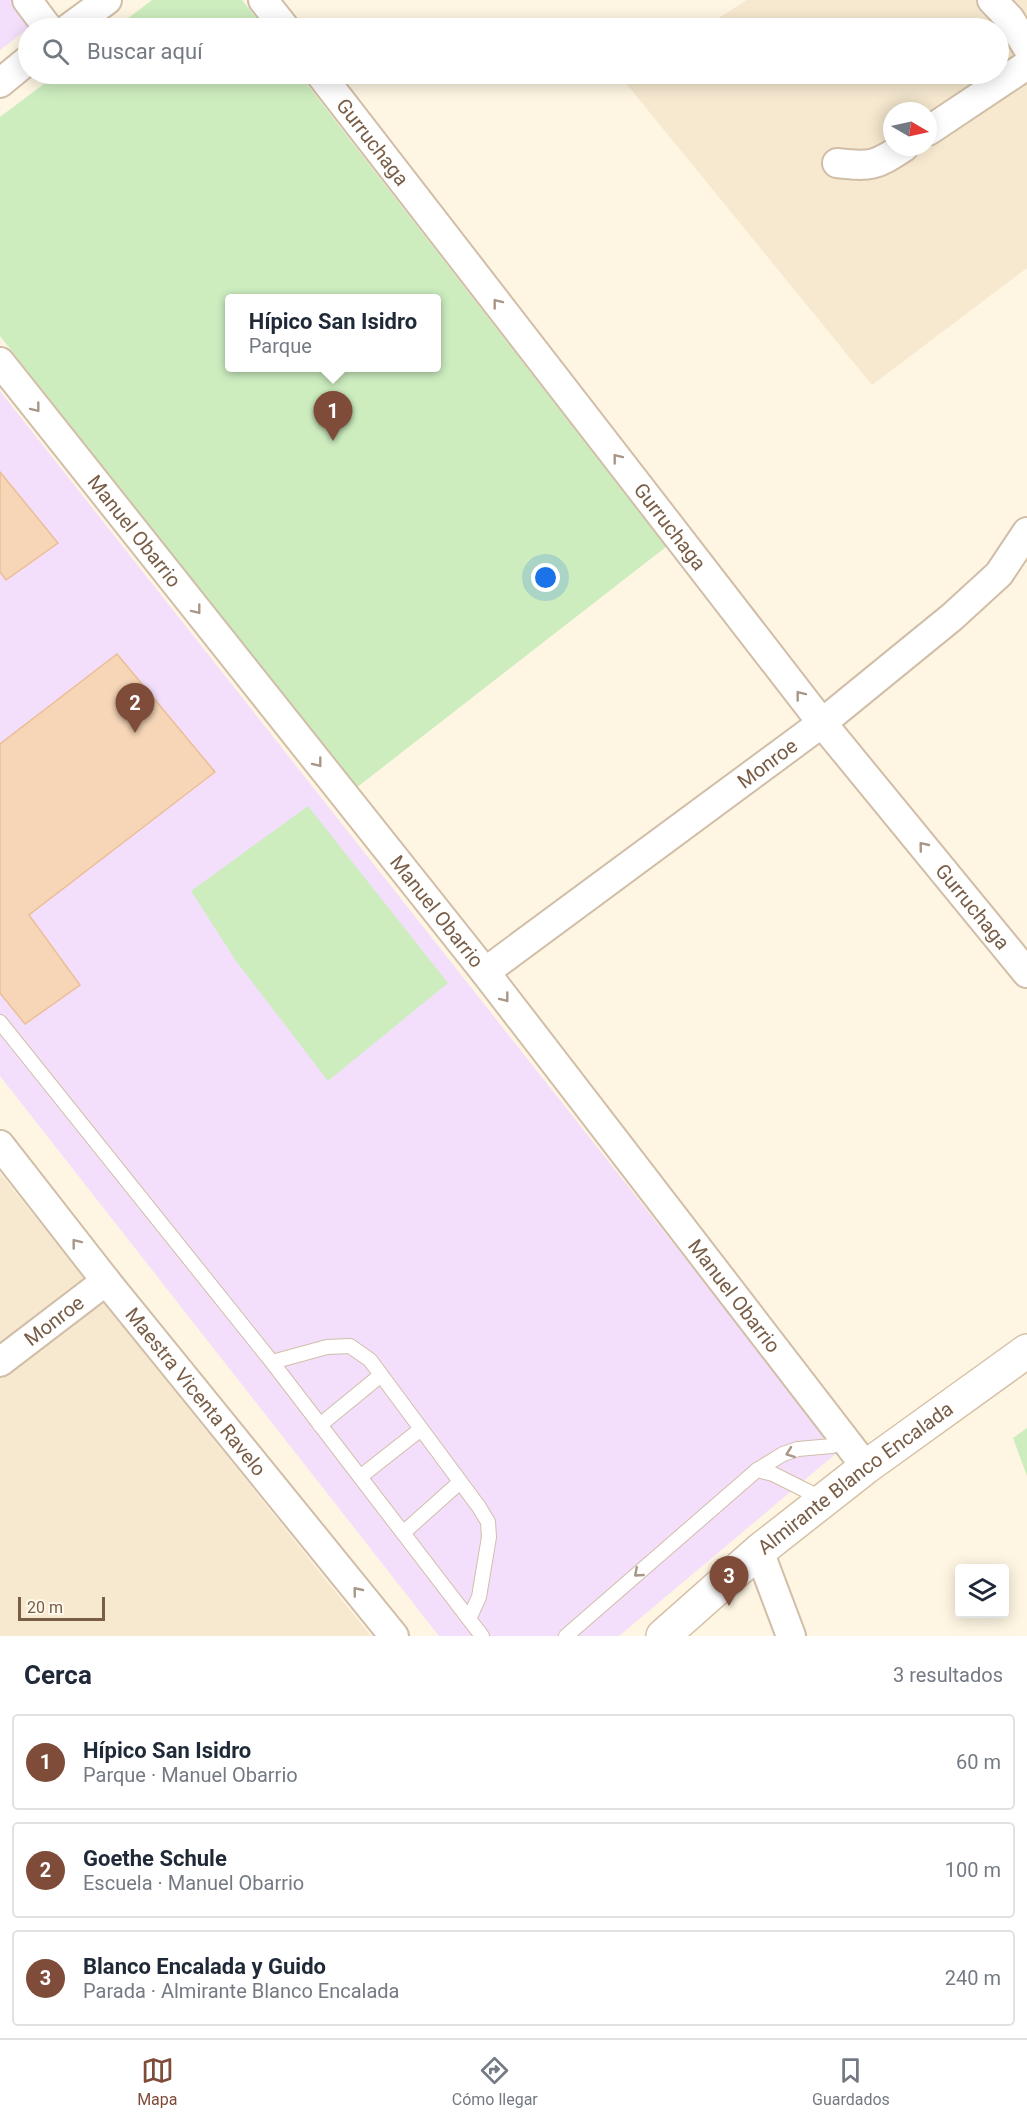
<!DOCTYPE html>
<html lang="es">
<meta charset="utf-8">
<style>
:root{--surface:#fff;--page:#f2f2f3;--text:#1f2937;--muted:#747a83;--line:#e0e1e3;--accent:#7f4c39}
body{margin:0;font-family:Roboto,sans-serif;background:var(--page);color:var(--text)}
.controls{position:absolute;right:18px;bottom:18px;display:grid;overflow:hidden;border-radius:6px;box-shadow:0 3px 15px #0003}
.controls button{width:54px;height:54px;display:grid;place-items:center;padding:0;border:0;border-bottom:2px solid var(--line);background:var(--surface);color:var(--text);font:30px sans-serif}
.compass{position:absolute;left:883px;top:102px;width:54px;height:54px;border-radius:50%;background:var(--surface);box-shadow:0 3px 15px #0003;rotate:99deg}
.scale{position:absolute;left:18px;bottom:15px;width:87px;box-sizing:border-box;padding-left:6px;border:3px solid #795d46;border-top:0;font-size:16px;line-height:21px;white-space:nowrap;color:#795d46;-webkit-text-stroke:4px #fff9eb;paint-order:stroke}
.you{position:absolute;left:546px;top:578px;width:21px;height:21px;margin:-15px;border:4px solid #fff;border-radius:50%;background:#1a73e8;box-shadow:0 0 0 9px #1a73e833}
.badge{display:grid;place-items:center;width:39px;height:39px;border-radius:50%;background:var(--accent);color:#fff;font-size:20px;font-weight:700}
.pin{position:absolute;translate:-50% -50px;filter:drop-shadow(0 2px 3px #0008)}
.pin::after{content:'';position:absolute;top:32px;width:21px;height:18px;background:inherit;clip-path:polygon(0 0,100% 0,50% 100%)}
.popup{position:absolute;left:225px;top:294px;width:216px;height:78px;box-sizing:border-box;display:grid;place-content:center;border-radius:6px;background:var(--surface);filter:drop-shadow(0 2px 4px #0005);font-size:20px;white-space:nowrap;color:var(--muted)}
.popup b{font-size:22px;color:var(--text)}
.popup::after{content:'';position:absolute;left:50%;top:100%;margin-left:-12px;border:12px solid transparent;border-top-color:var(--surface)}
.list{margin:0;padding:0;list-style:none}
h2{display:flex;justify-content:space-between;align-items:center;height:78px;margin:0;padding:0 24px;font-size:26px}
h2 small{font-size:20px;font-weight:400;color:var(--muted)}
.list li{display:grid;grid-template-columns:39px 1fr auto;gap:18px;align-items:center;box-sizing:border-box;height:96px;margin:0 12px 12px;padding:0 12px;border:2px solid var(--line);border-radius:6px}
.list b{display:block;font-size:22px;white-space:nowrap}
.list p{margin:0;font-size:20px;white-space:nowrap;color:var(--muted)}
.list em{font-size:20px;font-style:normal;color:var(--muted)}
.icon{flex:none;width:33px;height:33px;fill:none;stroke:currentColor;stroke-width:2;stroke-linecap:round;stroke-linejoin:round}
.map{position:relative;flex:none;width:1027px;height:1636px;overflow:hidden}
.search{position:absolute;background:var(--surface);box-shadow:0 3px 15px #0003;left:18px;right:18px;top:18px;height:66px;display:flex;align-items:center;gap:15px;box-sizing:border-box;padding:0 21px;border-radius:33px;color:var(--muted);font-size:22px}
.sheet{height:402px;background:var(--surface)}
nav{display:flex;justify-content:space-around;align-items:center;box-sizing:border-box;height:84px;border-top:2px solid var(--line);background:var(--surface);font-size:16px;color:var(--muted)}
nav a{display:grid;justify-items:center;gap:3px}
nav .on{color:var(--accent)}
.map>svg:first-child{display:block}
.residential{fill:#f7e9d0;fill-rule:evenodd}
.education{fill:#f3dffb}
.green{fill:#cdedbf;fill-rule:evenodd}
.building{fill:#f6d6b7;stroke:#ebbe96;stroke-width:1.5}
.lines{fill:none;stroke-linecap:round;stroke-linejoin:round}
.lane-casing{stroke:#d1bea8;stroke-width:16}
.street-casing{stroke:#d1bea8;stroke-width:32}
.secondary-casing{stroke:#d6c1a7;stroke-width:36}
.lane{stroke:#fff;stroke-width:14}
.street{stroke:#fff;stroke-width:28}
.secondary{stroke:#fff;stroke-width:33}
.oneway{stroke:#a89687}
.labels{text-anchor:middle;stroke-width:4.5;stroke-linejoin:round;paint-order:stroke}
.street-label{font-size:20px;fill:#795d46;stroke:#fff9eb}
</style>
<div class="map">
<svg width="1027" height="1636" viewBox="0 0 1027 1636">
<rect width="100%" height="100%" fill="#fef6e2"/>
<g class="residential">
<path d="M747 0H1027V268L872 385 624 81 634 74H998V28H703ZM892 111H928V147H892Z"/>
<path d="M0 1173 371 1636H0Z"/>
</g>
<g class="education">
<path d="M0 0H15L33 25 0 50Z"/>
<path d="M0 391 838 1452 619 1636H439L0 1076Z"/>
</g>
<g class="green">
<path d="M152 0H242L264 28H115Z"/>
<path d="M57 74H299L666 547 356 788 0 336V117ZM230 298H436V368H230Z"/>
<path d="M308 806 448 983 328 1081 236 961 191 891Z"/>
<path d="M1027 1428V1476L1013 1438Z"/>
</g>
<g class="building">
<path d="M0 472 58 543 6 580 0 572Z"/>
<path d="M117 654 215 772 29 915 80 985 25 1024 0 993V744Z"/>
</g>
<g class="lines">
<defs>
<g id="lane">
<path d="M0 1022 272 1362 482 1636"/>
<path d="M272 1362 327 1347 350 1346 370 1360 479 1507 488 1522 489 1537 479 1597 469 1619"/>
<path d="M320 1425 381 1375"/>
<path d="M757 1470 773 1474 823 1499"/>
<path d="M360 1477 421 1429"/>
<path d="M403 1533 460 1482"/>
<path d="M566 1636 757 1470 783 1454 798 1449 832 1446 844 1436"/>
</g>
<g id="street">
<path d="M27 0 48 28"/>
<path d="M263 0 285 28"/>
<path d="M992 0 1010 19 1027 47"/>
<path d="M69 28 107 0"/>
<path id="s1" d="M320 74 822 723 1027 973"/>
<path d="M0 83 28 60"/>
<path d="M928 131 1027 65"/>
<path d="M837 163C871 167 875 166 904 147"/>
<path id="s2" d="M0 362 485 972 866 1467"/>
<path id="s3" d="M485 972 822 723 952 617 999 574 1027 532"/>
<path id="s4" d="M0 1145 106 1281 394 1636"/>
<path id="s5" d="M0 1362 106 1281"/>
<path d="M759 1551 791 1636"/>
</g>
<g id="secondary">
<path id="s6" d="M663 1636 759 1551 866 1467 1027 1351"/>
</g>
</defs>
<use href="#lane" class="lane-casing"/>
<use href="#street" class="street-casing"/>
<use href="#secondary" class="secondary-casing"/>
<use href="#lane" class="lane"/>
<use href="#street" class="street"/>
<use href="#secondary" class="secondary"/>
</g>
<defs><path id="oneway-chevron" d="M-2-3.5L2.5 0L-2 3.5" fill="none" stroke-width="1.6" stroke-linecap="round" stroke-linejoin="round" transform="scale(1.5)"/></defs>
<g class="oneway">
<use href="#oneway-chevron" transform="translate(497 303) rotate(-128)"/>
<use href="#oneway-chevron" transform="translate(36 408) rotate(52)"/>
<use href="#oneway-chevron" transform="translate(617 458) rotate(-128)"/>
<use href="#oneway-chevron" transform="translate(197 610) rotate(52)"/>
<use href="#oneway-chevron" transform="translate(800 695) rotate(-128)"/>
<use href="#oneway-chevron" transform="translate(318 763) rotate(52)"/>
<use href="#oneway-chevron" transform="translate(923 846) rotate(-129)"/>
<use href="#oneway-chevron" transform="translate(505 998) rotate(52)"/>
<use href="#oneway-chevron" transform="translate(76 1243) rotate(-128)"/>
<use href="#oneway-chevron" transform="translate(790 1453) rotate(160)"/>
<use href="#oneway-chevron" transform="translate(638 1573) rotate(139)"/>
<use href="#oneway-chevron" transform="translate(357 1591) rotate(-129)"/>
</g>
<g class="labels">
<g class="street-label">
<text dy="7" stroke="none"><textPath href="#s1" startOffset="86">Gurruchaga</textPath></text>
<text dy="7" stroke="none"><textPath href="#s1" startOffset="572">Gurruchaga</textPath></text>
<text dy="7" stroke="none"><textPath href="#s2" startOffset="216">Manuel Obarrio</textPath></text>
<text dy="7" stroke="none"><textPath href="#s3" startOffset="351">Monroe</textPath></text>
<text dy="7" stroke="none"><textPath href="#s1" startOffset="1058">Gurruchaga</textPath></text>
<text dy="7" stroke="none"><textPath href="#s2" startOffset="702">Manuel Obarrio</textPath></text>
<text dy="7" stroke="none"><textPath href="#s2" startOffset="1188">Manuel Obarrio</textPath></text>
<text dy="7" stroke="none"><textPath href="#s5" startOffset="68">Monroe</textPath></text>
<text dy="7" stroke="none"><textPath href="#s4" startOffset="315">Maestra Vicenta Ravelo</textPath></text>
<text dy="7" stroke="none"><textPath href="#s6" startOffset="249">Almirante Blanco Encalada</textPath></text>
</g>
</g>
</svg>
<div class="controls">
<button><svg class="icon" aria-label="layers" viewBox="0 0 24 24"><path d="M12 4l9 5-9 5-9-5zM3 14l9 5 9-5"/></svg></button>
</div>
<svg class="compass" viewBox="-18 -18 36 36"><path d="M0-13l5 13h-10z" fill="#e53935"/><path d="M0 13l5-13h-10z" fill="#747a83"/></svg>
<div class="scale">20 m</div>
<div class="you"></div>
<div class="pin badge" style="left:333px;top:441px">1</div>
<div class="popup"><b>Hípico San Isidro</b>Parque</div>
<div class="pin badge" style="left:135px;top:733px">2</div>
<div class="pin badge" style="left:729px;top:1606px">3</div>
<div class="search"><svg class="icon" aria-label="search" viewBox="0 0 24 24"><circle cx="10" cy="10" r="6"/><path d="M15 15l6 6"/></svg>Buscar aquí</div>
</div>
<section class="sheet">
<h2>Cerca<small>3 resultados</small></h2>
<ul class="list">
<li><span class="badge">1</span><div><b>Hípico San Isidro</b><p>Parque · Manuel Obarrio</p></div><em>60 m</em></li>
<li><span class="badge">2</span><div><b>Goethe Schule</b><p>Escuela · Manuel Obarrio</p></div><em>100 m</em></li>
<li><span class="badge">3</span><div><b>Blanco Encalada y Guido</b><p>Parada · Almirante Blanco Encalada</p></div><em>240 m</em></li>
</ul>
</section>
<nav>
<a class="on"><svg class="icon" aria-label="map" viewBox="0 0 24 24"><path d="M3 6l6-2 6 2 6-2v14l-6 2-6-2-6 2zM9 4v14M15 6v14"/></svg>Mapa</a>
<a><svg class="icon" aria-label="directions" viewBox="0 0 24 24"><path d="M12 3l9 9-9 9-9-9zM9 14v-3h6M13 9l2 2-2 2"/></svg>Cómo llegar</a>
<a><svg class="icon" aria-label="saved" viewBox="0 0 24 24"><path d="M7 4h10v16l-5-4-5 4z"/></svg>Guardados</a>
</nav>
